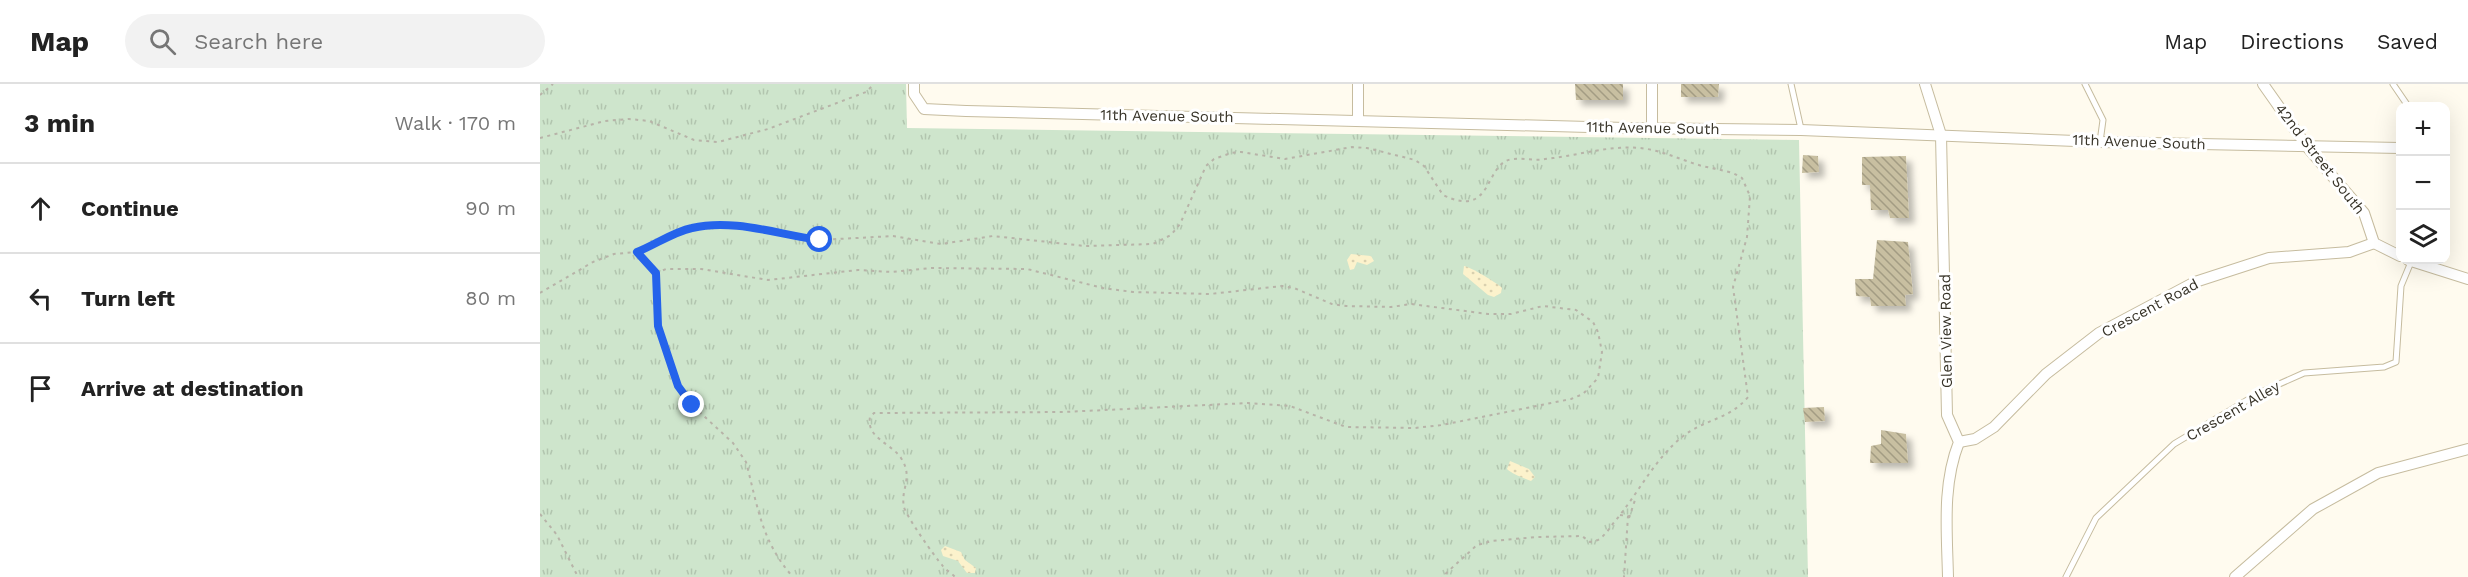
<!DOCTYPE html>
<meta charset="utf-8">
<style>
:root{--surface:#fff;--page:#f2f2f2;--text:#222;--muted:#767676;--line:#e0e0e0}
body{margin:0;font-family:"Work Sans",sans-serif;background:var(--page);color:var(--text)}
.controls{position:absolute;right:18px;top:18px;display:grid;overflow:hidden;border-radius:12px;box-shadow:0 6px 24px #0002}
.controls button{width:54px;height:54px;display:grid;place-items:center;padding:0;border:0;border-bottom:2px solid var(--line);background:var(--surface);color:var(--text);font:30px sans-serif}
.stop{position:absolute;width:18px;height:18px;margin:-14px;border:4px solid #2563eb;border-radius:50%;background:#fff}
.stop.end{background:#2563eb;border-color:#fff;box-shadow:0 2px 6px #0008}
.list{margin:0;padding:0;list-style:none}
h2{display:flex;justify-content:space-between;align-items:center;height:78px;margin:0;padding:0 24px;font-size:26px}
h2 small{font-size:20px;font-weight:400;color:var(--muted)}
.list li{display:grid;grid-template-columns:39px 1fr auto;gap:18px;align-items:center;box-sizing:border-box;height:90px;padding:0 24px;border-top:2px solid var(--line)}
.list b{display:block;font-size:22px;white-space:nowrap}
.list em{font-size:20px;font-style:normal;color:var(--muted)}
.icon{flex:none;width:33px;height:33px;fill:none;stroke:currentColor;stroke-width:2;stroke-linecap:round;stroke-linejoin:round}
.map{position:relative;flex:none;width:1928px;height:493px;overflow:hidden}
header{display:flex;align-items:center;gap:36px;box-sizing:border-box;height:84px;padding:0 30px;background:var(--surface);border-bottom:2px solid var(--line)}
header strong{font-size:28px}
nav{display:flex;gap:33px;margin-inline-start:auto;font-size:21px}
.search{width:420px;height:54px;background:var(--page);display:flex;align-items:center;gap:15px;box-sizing:border-box;padding:0 21px;border-radius:33px;color:var(--muted);font-size:22px}
main{display:flex}
aside{flex:1;background:var(--surface)}
.map>svg:first-child{display:block}
.grass{fill:url(#grass-tufts)}
.sand{fill:url(#sand-dots)}
.building{fill:url(#building-back-hatch);filter:url(#shadow)}
.lines{fill:none;stroke-linecap:round;stroke-linejoin:round}
.lane-casing{stroke:#c6bc9f;stroke-width:7}
.street-casing{stroke:#c6bc9f;stroke-width:12}
.path{stroke:#b7b3a8;stroke-width:2;stroke-dasharray:3 4.5;stroke-linecap:butt}
.lane{stroke:#fff;stroke-width:5}
.street{stroke:#fff;stroke-width:10}
.route{stroke:#2563eb;stroke-width:8}
.labels{text-anchor:middle;stroke-width:6;stroke-linejoin:round;paint-order:stroke}
.street-label{font-size:15px;fill:#373328;stroke:#fff}
</style>
<header>
<strong>Map</strong>
<div class="search"><svg class="icon" aria-label="search" viewBox="0 0 24 24"><circle cx="10" cy="10" r="6"/><path d="M15 15l6 6"/></svg>Search here</div>
<nav><a>Map</a><a>Directions</a><a>Saved</a></nav>
</header>
<main>
<aside>
<h2>3 min<small>Walk · 170 m</small></h2>
<ul class="list">
<li><svg class="icon" aria-label="ahead" viewBox="0 0 24 24"><path d="M12 20V5M6 11l6-6 6 6"/></svg><div><b>Continue</b></div><em>90 m</em></li>
<li><svg class="icon" aria-label="left" viewBox="0 0 24 24"><path d="M17 20v-9H6M10 6l-5 5 5 5"/></svg><div><b>Turn left</b></div><em>80 m</em></li>
<li><svg class="icon" aria-label="arrive" viewBox="0 0 24 24"><path d="M6 21V4h12l-3 4 3 4H6"/></svg><div><b>Arrive at destination</b></div></li>
</ul>
</aside>
<div class="map">
<svg width="1928" height="493" viewBox="0 0 1928 493">
<defs>
<pattern id="grass-tufts" width="24" height="20" patternUnits="userSpaceOnUse" patternTransform="scale(1.5)"><rect width="24" height="20" fill="#cee5cc"/><path d="M3 7l-1-3M5 7V3M7 7l1-3M15 17l-1-3M17 17v-4M19 17l1-3" fill="none" stroke="#b2c5af"/></pattern>
<pattern id="sand-dots" width="8" height="8" patternUnits="userSpaceOnUse" patternTransform="scale(1.5)"><rect width="8" height="8" fill="#fcf2cc"/><path d="M2 2h.1M6 6h.1" fill="none" stroke="#d9d0af" stroke-width="1.8" stroke-linecap="round"/></pattern>
<pattern id="building-back-hatch" width="6" height="6" patternUnits="userSpaceOnUse" patternTransform="scale(1.5)"><rect width="6" height="6" fill="#c8bfa1"/><path d="M-1 5l2 2M0 0l6 6M5-1l2 2" fill="none" stroke="#a39c83"/></pattern>
<filter id="shadow"><feDropShadow dx="5.5" dy="5.5" stdDeviation="3" flood-color="#0004"/></filter>
</defs>
<rect width="100%" height="100%" fill="#fffbef"/>
<path class="grass" d="M0 0H366L367 44 1259 56 1268 493H0Z"/>
<g class="sand">
<path d="M811 170 831 172 834 177 827 181 817 178 814 185 810 186 807 176Z"/>
<path d="M924 182C929 182 959 200 962 204L961 209 954 213 948 211 923 190Z"/>
<path d="M970 377 989 385 995 393 991 397C984 394 972 390 967 385Z"/>
<path d="M405 462 421 468 425 476 436 484 435 489H427L418 477 403 472 401 466Z"/>
</g>
<g class="building">
<path d="M1035 0H1083V16H1036Z"/>
<path d="M1141 0H1179L1178 13H1141Z"/>
<path d="M1263 71 1278 72 1279 88 1262 89Z"/>
<path d="M1366 72 1369 134H1350L1348 126H1331L1330 101H1322V73Z"/>
<path d="M1337 156 1368 158 1373 210 1365 211 1366 222H1331L1330 213 1316 212 1315 195H1333Z"/>
<path d="M1284 323 1285 337 1265 338 1263 324Z"/>
<path d="M1341 346 1366 350 1368 379H1330L1331 362 1341 360Z"/>
</g>
<g class="lines">
<defs>
<g id="lane">
<path d="M1251 0 1261 45"/>
<path d="M1545 0 1563 36 1560 58"/>
<path d="M1853 0 1868 22"/>
<path d="M1526 493 1556 434 1634 360 1719 309 1764 289 1844 283 1856 278 1861 202 1871 178"/>
</g>
<g id="street">
<path d="M374 0V10L384 25 426 27 1086 44 1261 46 1560 58 1860 64"/>
<path d="M1385 0 1401 51 1407 331 1419 358C1402 401 1407 447 1408 493"/>
<path d="M1723 0 1768 64 1824 129 1834 159 1860 172"/>
<path d="M818 37V0"/>
<path d="M1112 44V0"/>
<path d="M1868 176 1928 195"/>
<path d="M1419 358 1435 355 1454 343 1506 290 1559 249 1655 198 1729 174 1809 168 1834 159"/>
<path d="M1695 493 1773 425 1838 389 1928 365"/>
</g>
</defs>
<use href="#lane" class="lane-casing"/>
<use href="#street" class="street-casing"/>
<g class="path">
<path d="M0 11 13 0"/>
<path d="M0 54 65 37 89 35 109 37 154 56 178 58 228 45 326 8 334 0"/>
<path d="M97 168 153 143 179 142 216 145 280 156 353 152 401 160 453 152 545 162 613 160 631 151 640 140 666 82 674 75 691 69 701 68 745 75 812 63 827 64 875 76 884 82 903 111C955 136 943 78 973 75 984 74 995 77 1005 75 1037 72 1068 61 1100 64 1121 66 1141 76 1162 82 1172 84 1182 86 1193 89L1202 94 1210 112 1207 153 1193 203 1208 313C1189 336 1164 335 1142 353 1114 376 1099 408 1076 436 1070 443 1066 451 1058 456L1050 458 1042 452 997 453 952 457 937 461 902 493"/>
<path d="M116 189 126 185H161L228 196 318 186 352 188 392 184 487 185 563 204 593 208 670 210 742 202 754 204 792 220 806 222 851 223 871 220 948 230H971L1003 222 1036 226 1053 238 1058 248 1062 268 1058 294 1043 310 1031 315 902 341 875 344 806 343 750 322 708 319 524 328 334 329 330 333C326 354 351 359 361 374 374 394 360 405 364 423 366 432 395 473 402 481 405 485 411 489 415 493"/>
<path d="M0 209 53 178 74 170 97 168 116 189 118 242 138 302 152 321 193 359 206 378C218 423 221 457 253 493"/>
<path d="M0 430 17 451 38 493"/>
<path d="M1080 431 1088 432 1084 493"/>
<path d="M1089 434 1096 413"/>
</g>
<use href="#lane" class="lane"/>
<use href="#street" class="street"/>
</g>
<g class="lines">
<path class="route" d="M152 321 138 302 118 242 116 189 97 168C115 161 133 148 152 144 194 134 239 151 280 156"/>
</g>
<g class="labels">
<g class="street-label">
<text transform="translate(627 32) rotate(1)" y="5">11th Avenue South</text>
<text transform="translate(1113 44) rotate(1)" y="5">11th Avenue South</text>
<text transform="translate(1599 58) rotate(2)" y="5">11th Avenue South</text>
<text transform="translate(1780 75) rotate(52)" y="5">42nd Street South</text>
<text transform="translate(1610 224) rotate(-28)" y="5">Crescent Road</text>
<text transform="translate(1406 247) rotate(-91)" y="5">Glen View Road</text>
<text transform="translate(1693 327) rotate(-30)" y="5">Crescent Alley</text>
</g>
</g>
</svg>
<div class="controls">
<button>+</button>
<button>−</button>
<button><svg class="icon" aria-label="layers" viewBox="0 0 24 24"><path d="M12 4l9 5-9 5-9-5zM3 14l9 5 9-5"/></svg></button>
</div>
<div class="stop" style="left:280px;top:156px"></div>
<div class="stop end" style="left:152px;top:321px"></div>
</div>
</main>
